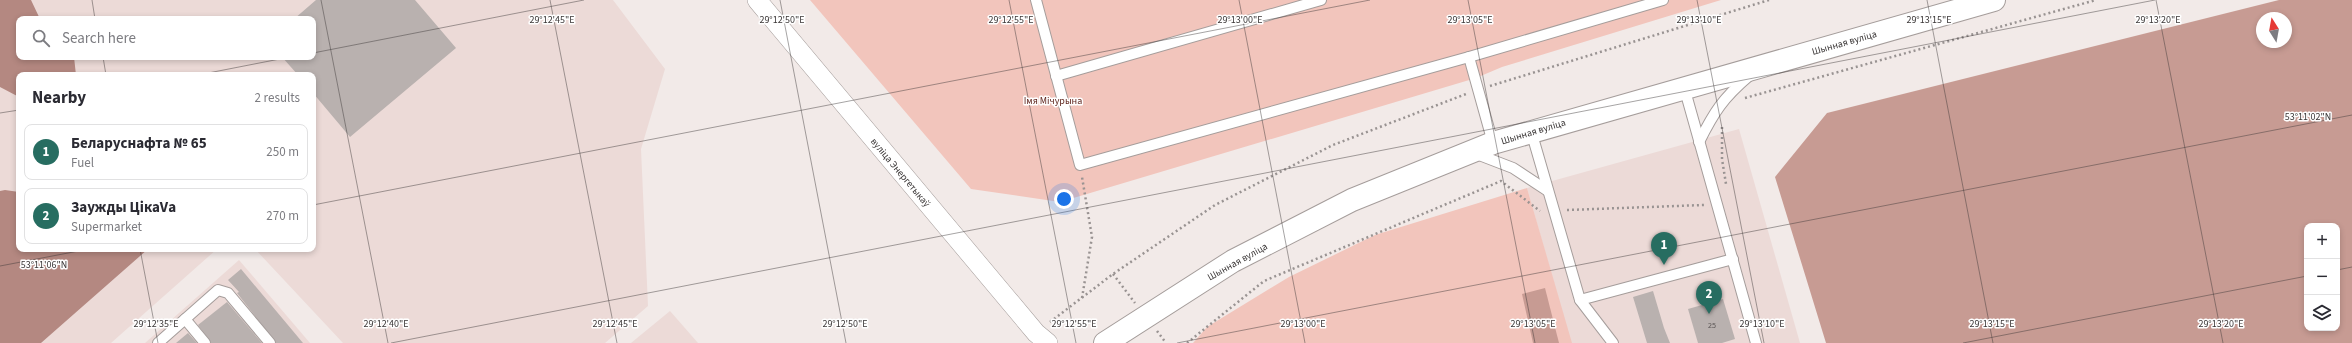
<!DOCTYPE html>
<meta charset="utf-8">
<style>
:root{--surface:#fff;--page:#f7f7f7;--text:#2b2b33;--muted:#7c7c81;--line:#e1e1e2;--accent:#276d61}
body{margin:0;font-family:"Source Sans 3",sans-serif;background:var(--page);color:var(--text)}
.controls{position:absolute;right:12px;bottom:12px;display:grid;overflow:hidden;border-radius:8px;box-shadow:0 2px 6px #0003}
.controls button{width:36px;height:36px;display:grid;place-items:center;padding:0;border:0;border-bottom:1px solid var(--line);background:var(--surface);color:var(--text);font:20px sans-serif}
.compass{position:absolute;left:2256px;top:12px;width:36px;height:36px;border-radius:50%;background:var(--surface);box-shadow:0 2px 6px #0003;rotate:349deg}
.you{position:absolute;left:1064px;top:199px;width:14px;height:14px;margin:-10px;border:3px solid #fff;border-radius:50%;background:#1a73e8;box-shadow:0 0 0 6px #1a73e833}
.badge{display:grid;place-items:center;width:26px;height:26px;border-radius:50%;background:var(--accent);color:#fff;font-size:13px;font-weight:700}
.pin{position:absolute;translate:-50% -33px;filter:drop-shadow(0 1px 2px #0008)}
.pin::after{content:'';position:absolute;top:21px;width:14px;height:12px;background:inherit;clip-path:polygon(0 0,100% 0,50% 100%)}
.list{margin:0;padding:0;list-style:none}
h2{display:flex;justify-content:space-between;align-items:center;height:52px;margin:0;padding:0 16px;font-size:17px}
h2 small{font-size:13px;font-weight:400;color:var(--muted)}
.list li{display:grid;grid-template-columns:26px 1fr auto;gap:12px;align-items:center;box-sizing:border-box;height:56px;margin:0 8px 8px;padding:0 8px;border:1px solid var(--line);border-radius:8px}
.list b{display:block;font-size:15px;white-space:nowrap}
.list p{margin:0;font-size:13px;white-space:nowrap;color:var(--muted)}
.list em{font-size:13px;font-style:normal;color:var(--muted)}
.icon{flex:none;width:22px;height:22px;fill:none;stroke:currentColor;stroke-width:2;stroke-linecap:round;stroke-linejoin:round}
.map{position:relative;flex:none;width:2352px;height:343px;overflow:hidden}
.search{position:absolute;background:var(--surface);box-shadow:0 2px 6px #0003;left:16px;top:16px;width:300px;height:44px;display:flex;align-items:center;gap:10px;box-sizing:border-box;padding:0 14px;border-radius:8px;color:var(--muted);font-size:15px}
.panel{position:absolute;background:var(--surface);box-shadow:0 2px 6px #0003;left:16px;top:72px;width:300px;height:180px;border-radius:8px}
.map>svg:first-child{display:block}
.built{fill:#ecdad7;fill-rule:evenodd}
.green{fill:#f2c5bc}
.forest{fill:#c79b93;fill-rule:evenodd}
.water{fill:#b48881}
.building{fill:#b9b1af}
.lines{fill:none;stroke-linecap:round;stroke-linejoin:round}
.lane-casing{stroke:#a59d9b;stroke-width:12}
.street-casing{stroke:#a59d9b;stroke-width:20}
.secondary-casing{stroke:#a59d9b;stroke-width:24}
.path{stroke:#999392;stroke-width:2.5;stroke-dasharray:2 3;stroke-linecap:butt}
.lane{stroke:#fff;stroke-width:10}
.street{stroke:#fff;stroke-width:19}
.secondary{stroke:#fff;stroke-width:22}
.ticks{fill:none;stroke:#3a3636;stroke-width:1;stroke-opacity:0.45}
.labels{text-anchor:middle;stroke-width:3;stroke-linejoin:round;paint-order:stroke}
.number-label{font-size:8px;fill:#5a5554}
.street-label{font-size:10px;fill:#3a3636;stroke:#fff}
.park-label{font-size:10px;fill:#60271f;stroke:#fff}
.ticks-label{font-size:10px;text-anchor:middle;fill:#3a3636;stroke:#fff;stroke-width:3;stroke-linejoin:round;paint-order:stroke}
</style>
<div class="map">
<svg width="2352" height="343" viewBox="0 0 2352 343">
<rect width="100%" height="100%" fill="#f2eae8"/>
<g class="built">
<path d="M0 0H613L665 69 641 149 648 306 605 343H343L255 249H313V75H19V249H217L111 343H0ZM19 19H313V57H19Z"/>
<path d="M1739 129 1800 343H1571L1527 188Z"/>
<path d="M239 260 310 343H145Z"/>
<path d="M670 311 698 343H631Z"/>
</g>
<g class="green">
<path d="M810 0H1721L1502 67 1476 78 1060 202 971 189Z"/>
<path d="M1527 188 1572 343H1193L1207 327 1289 277 1375 235Z"/>
</g>
<g class="forest">
<path d="M2279 0H2352V343H1826L1775 177 1827 113ZM2262 18H2286V42H2262ZM2307 226H2337V328H2307Z"/>
<path d="M1545 288 1559 343H1533L1522 294Z"/>
</g>
<g class="water">
<path d="M0 0H31L40 19H19V57H74L76 75H19V97L0 87Z"/>
<path d="M5 190 19 192V249H148L41 343H0V191Z"/>
</g>
<g class="building">
<path d="M316 0H415L456 48 350 137 313 93V75H298L282 57H313V19H294Z"/>
<path d="M241 269 303 343H276L237 293 239 292 228 280Z"/>
<path d="M1653 291 1664 328 1670 343H1647L1633 297Z"/>
<path d="M1723 299 1735 339 1722 343H1698L1688 309Z"/>
<path d="M227 302 262 343H211L198 325Z"/>
<path d="M188 333 197 343H176Z"/>
</g>
<g class="lines">
<defs>
<g id="lane">
<path d="M1036 0 1080 165 1469 57 1663 0"/>
<path d="M1469 57 1493 143"/>
<path d="M1056 76 1321 0"/>
<path d="M1684 87 1756 343"/>
<path d="M1531 131 1580 300 1613 343"/>
<path d="M1699 142C1714 112 1723 98 1749 76"/>
<path d="M1474 153 1513 168 1548 191"/>
<path d="M1580 300 1733 259"/>
<path d="M185 319 205 343"/>
<path d="M158 343 218 290 228 293 270 343"/>
</g>
<path id="street" d="M757 0 1036 333 1048 343"/>
<path id="secondary" d="M1105 343 1233 261 1352 200 1493 143 1994 0"/>
</defs>
<use href="#lane" class="lane-casing"/>
<use href="#street" class="street-casing"/>
<use href="#secondary" class="secondary-casing"/>
<g class="path">
<path d="M1490 86 1769 0"/>
<path d="M1745 98 2096 0"/>
<path d="M1722 127V159L1726 184"/>
<path d="M1567 210 1704 205"/>
<path d="M1113 274 1135 303"/>
<path d="M1082 298 1092 237 1082 177"/>
<path d="M1050 322 1113 274 1215 205 1333 145 1466 94"/>
<path d="M1157 331 1166 343"/>
<path d="M1187 343 1264 281 1501 181 1540 211"/>
</g>
<use href="#lane" class="lane"/>
<use href="#street" class="street"/>
<use href="#secondary" class="secondary"/>
</g>
<path class="ticks" d="M92 0 95 19M321 0 388 343M550 0 617 343M780 0 846 343M1009 0 1076 343M1239 0 1305 343M1468 0 1535 343M1697 0 1764 343M1927 0 1993 343M2156 0 2223 343M313 53 584 0M103 57 106 75M198 75 290 57M0 113 19 110M313 205 1370 0M140 249 158 343M0 266 89 249M2337 270 2352 267M391 343 2155 0M1177 343 2352 115M1963 343 2307 276"/>
<g class="labels">
<g class="number-label">
<text x="1712" y="328">25</text>
</g>
<g class="street-label">
<text transform="translate(1844 42) rotate(-16)" y="4">Шынная вуліца</text>
<text transform="translate(1533 131) rotate(-17)" y="4">Шынная вуліца</text>
<text transform="translate(901 172) rotate(50)" y="4">вуліца Энергетыкаў</text>
<text transform="translate(1237 261) rotate(-29)" y="4">Шынная вуліца</text>
</g>
<g class="park-label">
<text x="1053" y="104">Імя Мічурына</text>
</g>
</g>
<g class="ticks-label">
<text x="552" y="23">29°12'45"E</text>
<text x="782" y="23">29°12'50"E</text>
<text x="1011" y="23">29°12'55"E</text>
<text x="1240" y="23">29°13'00"E</text>
<text x="1470" y="23">29°13'05"E</text>
<text x="1699" y="23">29°13'10"E</text>
<text x="1929" y="23">29°13'15"E</text>
<text x="2158" y="23">29°13'20"E</text>
<text x="2308" y="120">53°11'02"N</text>
<text x="44" y="268">53°11'06"N</text>
<text x="156" y="327">29°12'35"E</text>
<text x="386" y="327">29°12'40"E</text>
<text x="615" y="327">29°12'45"E</text>
<text x="845" y="327">29°12'50"E</text>
<text x="1074" y="327">29°12'55"E</text>
<text x="1303" y="327">29°13'00"E</text>
<text x="1533" y="327">29°13'05"E</text>
<text x="1762" y="327">29°13'10"E</text>
<text x="1992" y="327">29°13'15"E</text>
<text x="2221" y="327">29°13'20"E</text>
</g>
</svg>
<div class="controls">
<button>+</button>
<button>−</button>
<button><svg class="icon" aria-label="layers" viewBox="0 0 24 24"><path d="M12 4l9 5-9 5-9-5zM3 14l9 5 9-5"/></svg></button>
</div>
<svg class="compass" viewBox="-18 -18 36 36"><path d="M0-13l5 13h-10z" fill="#e53935"/><path d="M0 13l5-13h-10z" fill="#7c7c81"/></svg>
<div class="you"></div>
<div class="pin badge" style="left:1664px;top:265px">1</div>
<div class="pin badge" style="left:1709px;top:314px">2</div>
<div class="search"><svg class="icon" aria-label="search" viewBox="0 0 24 24"><circle cx="10" cy="10" r="6"/><path d="M15 15l6 6"/></svg>Search here</div>
<section class="panel">
<h2>Nearby<small>2 results</small></h2>
<ul class="list">
<li><span class="badge">1</span><div><b>Беларуснафта № 65</b><p>Fuel</p></div><em>250 m</em></li>
<li><span class="badge">2</span><div><b>Заужды ЦікаVа</b><p>Supermarket</p></div><em>270 m</em></li>
</ul>
</section>
</div>
